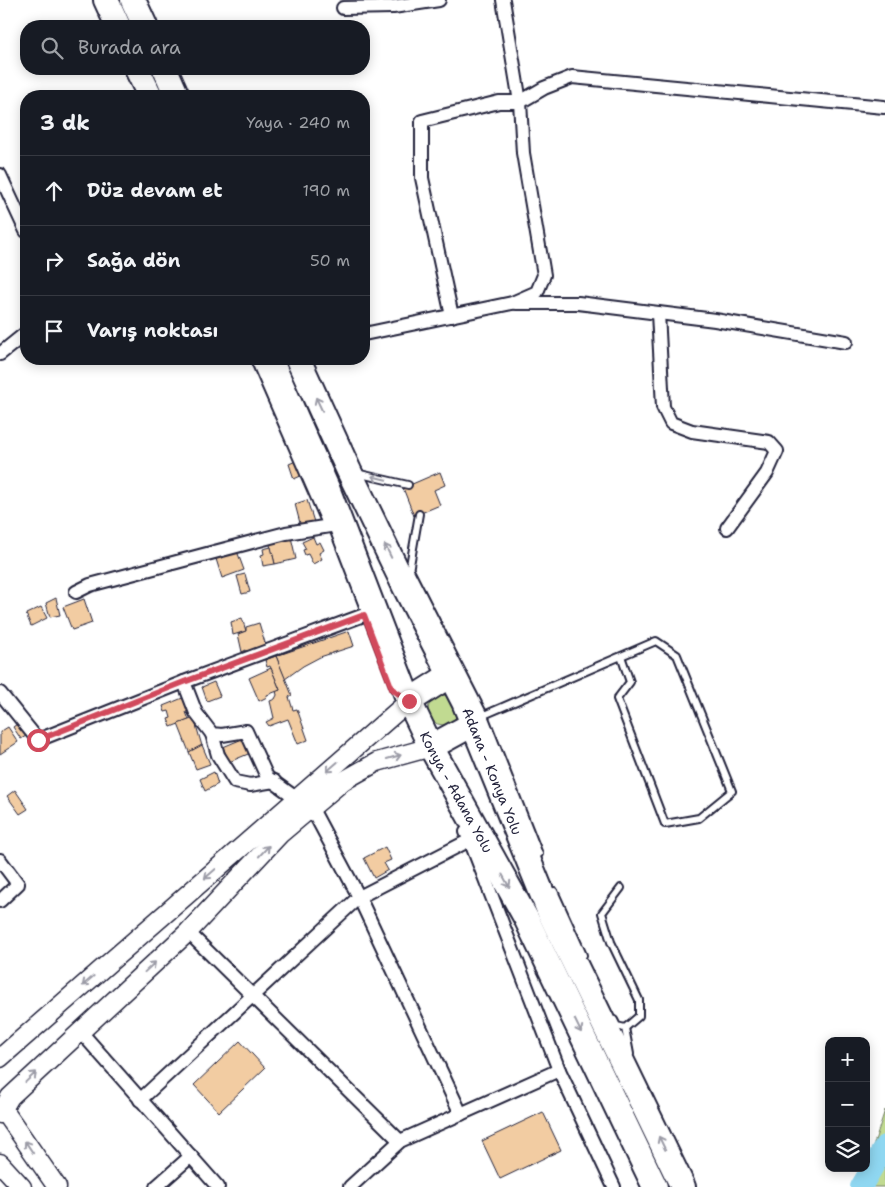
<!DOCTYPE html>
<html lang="tr">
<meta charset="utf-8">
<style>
:root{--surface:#171b24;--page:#242831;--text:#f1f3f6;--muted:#9ea1a6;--line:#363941}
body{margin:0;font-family:"Shantell Sans",sans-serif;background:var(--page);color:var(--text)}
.controls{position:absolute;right:15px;bottom:15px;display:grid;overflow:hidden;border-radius:10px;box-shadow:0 2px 12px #0003}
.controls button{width:45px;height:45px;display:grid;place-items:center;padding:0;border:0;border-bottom:1px solid var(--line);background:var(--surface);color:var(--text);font:25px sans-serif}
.stop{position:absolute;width:15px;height:15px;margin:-11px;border:4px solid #d1495b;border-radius:50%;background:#fff}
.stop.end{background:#d1495b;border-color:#fff;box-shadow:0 1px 5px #0008}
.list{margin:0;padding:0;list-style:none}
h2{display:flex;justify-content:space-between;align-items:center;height:65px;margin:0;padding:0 20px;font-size:21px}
h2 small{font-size:16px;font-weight:400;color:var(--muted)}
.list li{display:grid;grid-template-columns:32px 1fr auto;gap:15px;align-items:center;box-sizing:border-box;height:70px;padding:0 20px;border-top:1px solid var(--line)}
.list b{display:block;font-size:19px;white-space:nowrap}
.list em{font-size:16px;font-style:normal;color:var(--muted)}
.icon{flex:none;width:28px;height:28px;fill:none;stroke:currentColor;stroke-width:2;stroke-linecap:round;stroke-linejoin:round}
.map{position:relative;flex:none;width:885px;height:1187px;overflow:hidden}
.search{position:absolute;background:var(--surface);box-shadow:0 2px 12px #0003;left:20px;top:20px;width:350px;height:55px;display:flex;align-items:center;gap:12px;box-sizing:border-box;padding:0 18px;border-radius:20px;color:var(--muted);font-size:19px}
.panel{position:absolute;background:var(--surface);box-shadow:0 2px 12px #0003;left:20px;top:90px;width:350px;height:275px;border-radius:20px}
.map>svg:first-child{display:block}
.green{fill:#c1da91;stroke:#727e66}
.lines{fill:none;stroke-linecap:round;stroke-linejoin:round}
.river{stroke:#8fd7f1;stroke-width:22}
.building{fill:#f2cca2;stroke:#22223b}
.lane-casing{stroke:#22223b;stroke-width:10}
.street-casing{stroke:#22223b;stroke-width:16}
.secondary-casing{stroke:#22223b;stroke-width:21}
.highway-casing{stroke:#22223b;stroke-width:28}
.lane{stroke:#fff;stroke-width:6}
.street{stroke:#fff;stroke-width:12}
.secondary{stroke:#fff;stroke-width:18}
.highway{stroke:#fff;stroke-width:24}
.oneway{stroke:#9c9ca7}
.route{stroke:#d1495b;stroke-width:6}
.labels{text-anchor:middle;stroke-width:5;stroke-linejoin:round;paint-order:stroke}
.street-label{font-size:14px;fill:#22223b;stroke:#fff}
</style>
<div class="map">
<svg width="885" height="1187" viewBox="0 0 885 1187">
<rect width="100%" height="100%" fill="#fff"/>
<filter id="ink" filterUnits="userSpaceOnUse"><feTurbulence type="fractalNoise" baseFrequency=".02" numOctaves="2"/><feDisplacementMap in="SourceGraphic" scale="10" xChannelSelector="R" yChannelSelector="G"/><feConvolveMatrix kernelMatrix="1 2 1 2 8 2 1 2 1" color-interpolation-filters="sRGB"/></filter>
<g filter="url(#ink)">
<g class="green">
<circle cx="443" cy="710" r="15"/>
<path d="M885 1110V1187H851L864 1168H866Z"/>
</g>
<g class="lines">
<path class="river" d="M861 1187 885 1146"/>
</g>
<g class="building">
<path d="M298 460 303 475 294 479 289 464Z"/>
<path d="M440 472 445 485 434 490 440 505 414 516 403 488Z"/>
<path d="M307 500 314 522 301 527 295 504Z"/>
<path d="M291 537 296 559 275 564 269 541Z"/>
<path d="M313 537 316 544 320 542 324 550 319 553 322 559 313 564 308 554 305 555 303 550 306 549 302 542Z"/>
<path d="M271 547 275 564 263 566 261 555 264 554 263 549Z"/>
<path d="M237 551 244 570 222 578 216 559Z"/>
<path d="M245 574 250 592 242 594 237 576Z"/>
<path d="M56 598 60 615 50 617 46 603Z"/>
<path d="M84 599 92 623 72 630 63 607Z"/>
<path d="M41 607 47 618 31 626 26 614Z"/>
<path d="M242 618 246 631 233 635 231 622Z"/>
<path d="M259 623 266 646 248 654 246 650 242 652 238 634 246 631V627Z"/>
<path d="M349 631 354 646 320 657 303 666 285 679 276 656Z"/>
<path d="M276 656 292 695 289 697 293 710 297 709 308 740 298 744 288 719 269 726 266 722 274 718 270 701 275 699 277 695 276 691 280 690 270 666 267 667 265 660Z"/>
<path d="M271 668 280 690 267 695V697L259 701 249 678Z"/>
<path d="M214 682 220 696 207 701 202 687Z"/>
<path d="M185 697 190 710 186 712 189 720 171 727 168 719 171 718 169 711 165 712 163 706Z"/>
<path d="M194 718 202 746 189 752 178 724Z"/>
<path d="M17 724 26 736 21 739 13 727Z"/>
<path d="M8 727 18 742 0 754V732Z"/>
<path d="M247 737 253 752 229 762 223 747Z"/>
<path d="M202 745 210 764 196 769 189 752Z"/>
<path d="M214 772 218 784 205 791 200 779Z"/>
<path d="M15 790 28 809 20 814 7 796Z"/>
<path d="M385 847 391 860 384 863 388 870 374 878 364 858Z"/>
<path d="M240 1041 265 1068 219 1112 194 1085Z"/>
<path d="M543 1112 561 1150 500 1179 482 1141Z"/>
</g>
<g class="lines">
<defs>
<g id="lane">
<path d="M356 473 408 485"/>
<path d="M409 568 484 715 539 854"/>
<path d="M409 571 419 514"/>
<path d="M484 715 656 641 677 655 732 791 699 818 665 824 617 699 630 682 621 656"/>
<path d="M554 891 583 955"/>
<path d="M614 1020 617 1026 625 1028 639 1016V1000L611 942 602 913 621 888"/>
<path d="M625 1028 630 1054"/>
</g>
<g id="street">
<path d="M343 8 393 7 439 0"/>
<path d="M0 175 26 231"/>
<path d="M516 303H578L715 320 846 342"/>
<path d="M658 313 663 407 671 423 692 431 769 442 777 451 767 473 727 528"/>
<path d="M452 316 422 178V121L499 102H520L544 88 572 77 884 107"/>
<path d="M364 334 512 303 537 292 544 275 523 153 520 102 503 0"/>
<path d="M0 354 26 333"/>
<path d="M257 359 327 519"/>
<path d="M76 592 90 585 286 533 330 526"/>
<path d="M184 682 196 713 212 734 222 735 246 731 267 777 296 798"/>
<path d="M0 693 38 740 184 682 364 615"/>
<path d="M212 734 218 755 235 782 250 785 274 781"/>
<path d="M311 807 359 897 461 1114"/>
<path d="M466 832 470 840 559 1070 614 1187"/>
<path d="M0 860 18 884 0 901"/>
<path d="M188 932 400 1141"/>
<path d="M80 1031 218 1187"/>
<path d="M140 1100 359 897 470 840"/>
<path d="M156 1187 191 1156"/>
<path d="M350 1187 400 1141 559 1070"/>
</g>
<g id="secondary">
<path d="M0 1058 409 701"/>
<path d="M0 1107 5 1112 57 1187"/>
<path d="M0 1114 10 1097 188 932 280 834 343 781 377 762 431 747"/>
<path d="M0 1163 22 1187"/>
</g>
<g id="highway">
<path d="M106 0 118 26"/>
<path d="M133 0 145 26"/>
<path d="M137 69 150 96"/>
<path d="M165 69 177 96"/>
<path id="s1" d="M270 359 327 488 409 701 431 747 526 918 655 1187"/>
<path id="s2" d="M298 359 349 471 405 587 464 702 550 913 683 1187"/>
<path d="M409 701 450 675"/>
<path d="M431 747 473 724"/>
</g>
</defs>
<use href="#lane" class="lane-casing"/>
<use href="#street" class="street-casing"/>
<use href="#secondary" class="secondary-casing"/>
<use href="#highway" class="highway-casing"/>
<use href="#lane" class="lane"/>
<use href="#street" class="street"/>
<use href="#secondary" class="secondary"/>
<use href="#highway" class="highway"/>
</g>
<defs><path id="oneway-shaft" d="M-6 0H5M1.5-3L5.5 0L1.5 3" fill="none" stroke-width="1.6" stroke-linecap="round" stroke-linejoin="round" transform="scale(1.25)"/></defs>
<g class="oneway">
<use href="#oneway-shaft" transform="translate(319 404) rotate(-115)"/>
<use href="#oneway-shaft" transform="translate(379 478) rotate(-167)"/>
<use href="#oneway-shaft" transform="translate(388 551) rotate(-116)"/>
<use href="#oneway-shaft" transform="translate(394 757) rotate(-16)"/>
<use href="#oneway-shaft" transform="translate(332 767) rotate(139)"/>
<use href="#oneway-shaft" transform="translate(264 851) rotate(-47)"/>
<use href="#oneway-shaft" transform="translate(210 874) rotate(139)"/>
<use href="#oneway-shaft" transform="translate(506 881) rotate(61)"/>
<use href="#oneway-shaft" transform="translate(150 967) rotate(-43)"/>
<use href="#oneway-shaft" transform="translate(88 981) rotate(139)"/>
<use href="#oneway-shaft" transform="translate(578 1026) rotate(64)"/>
<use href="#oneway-shaft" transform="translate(31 1077) rotate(-43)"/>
<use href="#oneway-shaft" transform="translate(662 1143) rotate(-116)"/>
<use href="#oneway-shaft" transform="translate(29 1147) rotate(-124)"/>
</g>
</g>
<g class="lines" filter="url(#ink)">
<path class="route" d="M38 740 184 682 364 615 392 689 409 701"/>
</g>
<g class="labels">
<g class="street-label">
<text dy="5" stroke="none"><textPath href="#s2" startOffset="456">Adana - Konya Yolu</textPath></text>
<text dy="5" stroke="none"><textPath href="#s1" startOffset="472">Konya - Adana Yolu</textPath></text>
</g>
</g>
</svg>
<div class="controls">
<button>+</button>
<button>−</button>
<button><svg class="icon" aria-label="layers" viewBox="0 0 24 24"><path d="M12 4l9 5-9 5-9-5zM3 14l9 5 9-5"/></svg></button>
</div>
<div class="stop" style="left:38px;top:740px"></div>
<div class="stop end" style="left:409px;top:701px"></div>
<div class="search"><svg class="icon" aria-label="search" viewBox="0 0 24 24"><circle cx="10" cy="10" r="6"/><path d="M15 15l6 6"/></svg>Burada ara</div>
<section class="panel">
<h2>3 dk<small>Yaya · 240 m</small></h2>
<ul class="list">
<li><svg class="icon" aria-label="ahead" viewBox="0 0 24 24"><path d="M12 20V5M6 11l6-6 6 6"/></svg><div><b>Düz devam et</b></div><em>190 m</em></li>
<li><svg class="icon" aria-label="right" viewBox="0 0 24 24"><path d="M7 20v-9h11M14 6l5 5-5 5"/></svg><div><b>Sağa dön</b></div><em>50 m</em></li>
<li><svg class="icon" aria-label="arrive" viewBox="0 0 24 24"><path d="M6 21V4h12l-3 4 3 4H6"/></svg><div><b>Varış noktası</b></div></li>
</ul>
</section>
</div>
